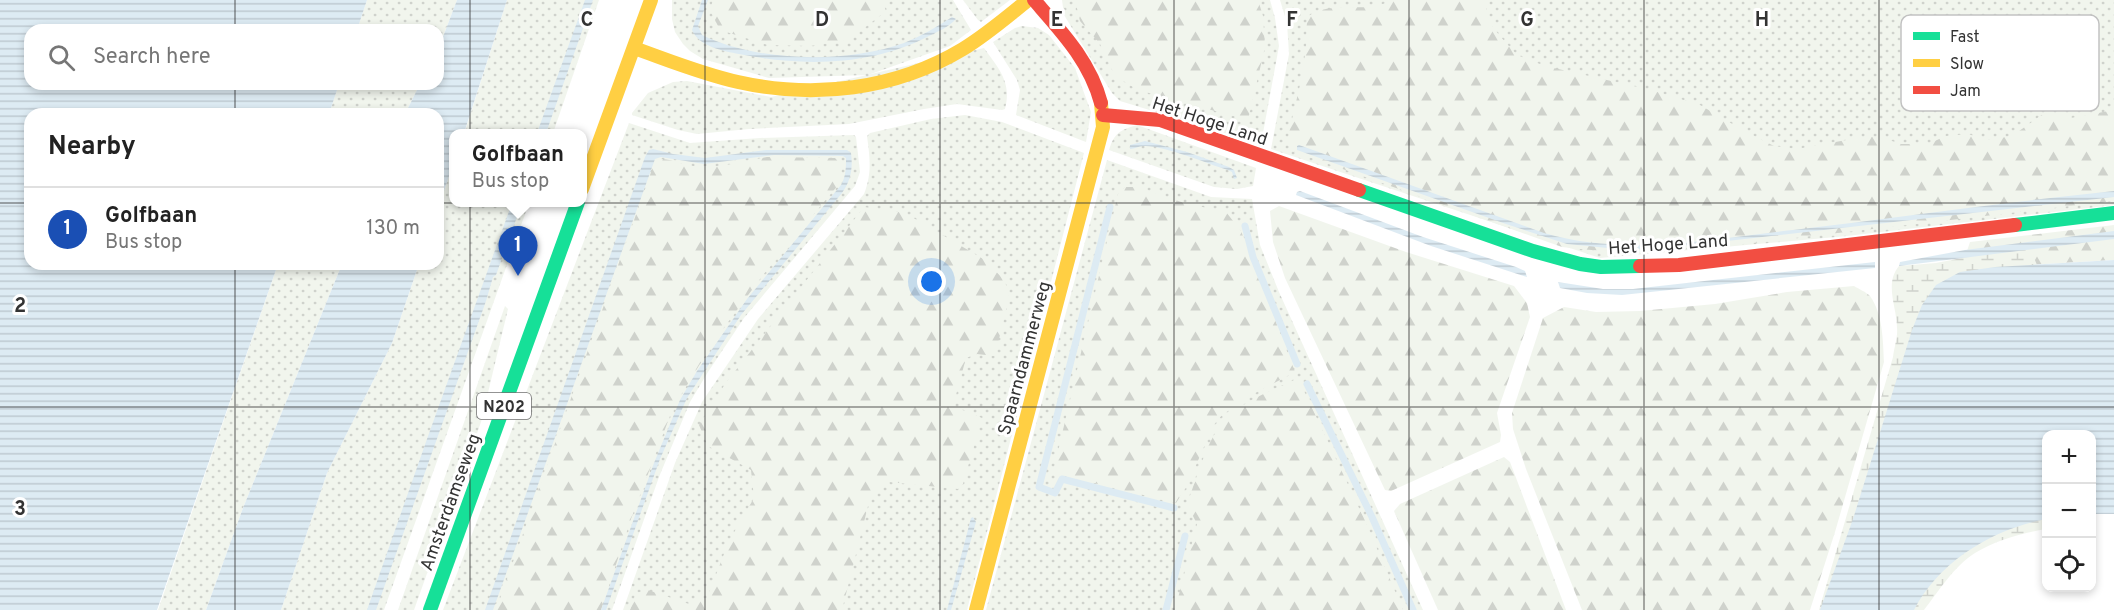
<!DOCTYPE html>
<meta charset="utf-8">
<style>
:root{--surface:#fff;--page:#f6f6f6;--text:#222;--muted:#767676;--line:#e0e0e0;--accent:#7a7a7a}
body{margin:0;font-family:Overpass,sans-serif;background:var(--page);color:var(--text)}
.controls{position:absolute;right:18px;bottom:18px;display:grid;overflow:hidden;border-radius:12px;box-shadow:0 3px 9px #0003}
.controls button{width:54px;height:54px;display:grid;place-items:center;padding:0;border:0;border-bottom:2px solid var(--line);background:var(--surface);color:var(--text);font:30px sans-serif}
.you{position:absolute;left:932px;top:282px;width:21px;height:21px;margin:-15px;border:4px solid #fff;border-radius:50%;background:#1a73e8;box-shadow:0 0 0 9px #1a73e833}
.badge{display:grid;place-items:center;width:39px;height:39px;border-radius:50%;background:var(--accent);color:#fff;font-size:20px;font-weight:700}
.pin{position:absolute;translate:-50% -50px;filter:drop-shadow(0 2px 3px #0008)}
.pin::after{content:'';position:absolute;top:32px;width:21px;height:18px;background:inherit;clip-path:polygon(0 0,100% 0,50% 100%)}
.popup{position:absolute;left:449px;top:129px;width:138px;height:78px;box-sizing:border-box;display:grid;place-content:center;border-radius:12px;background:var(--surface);filter:drop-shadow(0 2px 4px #0005);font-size:20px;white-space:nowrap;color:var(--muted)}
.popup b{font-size:22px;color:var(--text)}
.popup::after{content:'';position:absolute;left:50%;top:100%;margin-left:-12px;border:12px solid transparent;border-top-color:var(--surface)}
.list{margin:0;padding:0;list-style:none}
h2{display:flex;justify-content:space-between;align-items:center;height:78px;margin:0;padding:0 24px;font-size:26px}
h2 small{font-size:20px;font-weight:400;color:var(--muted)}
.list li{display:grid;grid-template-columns:39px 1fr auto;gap:18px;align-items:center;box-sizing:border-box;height:84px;padding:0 24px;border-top:2px solid var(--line)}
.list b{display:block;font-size:22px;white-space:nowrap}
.list p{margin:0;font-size:20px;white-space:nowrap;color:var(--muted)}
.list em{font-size:20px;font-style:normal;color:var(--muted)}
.icon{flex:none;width:33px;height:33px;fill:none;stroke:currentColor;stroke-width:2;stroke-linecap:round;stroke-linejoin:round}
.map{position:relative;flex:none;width:2114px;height:610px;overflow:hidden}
.search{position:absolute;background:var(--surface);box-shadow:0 3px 9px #0003;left:24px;top:24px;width:420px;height:66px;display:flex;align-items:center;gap:15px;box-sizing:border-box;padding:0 21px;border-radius:18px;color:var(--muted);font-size:22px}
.panel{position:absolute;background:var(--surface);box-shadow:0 3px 9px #0003;left:24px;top:108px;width:420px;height:162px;border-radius:18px}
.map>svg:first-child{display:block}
.grass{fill:url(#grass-dots)}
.forest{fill:url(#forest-firs)}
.wetland{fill:url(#wetland-marsh)}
.water{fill:url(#water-rules)}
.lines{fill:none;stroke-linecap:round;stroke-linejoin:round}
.stream{stroke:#ddebf3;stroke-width:7}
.fast{stroke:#16e098;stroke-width:14}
.slow{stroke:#ffcf43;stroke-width:14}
.jam{stroke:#f24e42;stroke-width:14}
.grid{fill:none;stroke:#333;stroke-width:1.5;stroke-opacity:0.55}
.labels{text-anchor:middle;stroke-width:6;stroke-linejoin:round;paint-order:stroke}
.shield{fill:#fff;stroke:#707070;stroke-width:1.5}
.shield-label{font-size:16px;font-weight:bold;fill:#333}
.street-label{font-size:18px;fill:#333;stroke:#fff}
.key{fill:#fff;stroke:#c2c2c2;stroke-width:1.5}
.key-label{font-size:16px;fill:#333}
.grid-label{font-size:20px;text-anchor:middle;font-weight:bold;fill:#333;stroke:#fff;stroke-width:6;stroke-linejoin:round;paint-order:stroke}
</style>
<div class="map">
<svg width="2114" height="610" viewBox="0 0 2114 610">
<defs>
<pattern id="grass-dots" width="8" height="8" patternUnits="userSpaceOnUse" patternTransform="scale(1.5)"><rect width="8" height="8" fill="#f1f5ed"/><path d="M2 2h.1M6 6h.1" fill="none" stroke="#cfd2cc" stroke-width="1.8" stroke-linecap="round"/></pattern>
<pattern id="forest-firs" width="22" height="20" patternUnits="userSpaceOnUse" patternTransform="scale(1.5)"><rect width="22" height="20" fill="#f1f5ed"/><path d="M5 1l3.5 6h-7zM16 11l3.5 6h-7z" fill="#cfd2cc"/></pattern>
<pattern id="wetland-marsh" width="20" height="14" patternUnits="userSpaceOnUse" patternTransform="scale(1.5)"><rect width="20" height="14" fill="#f1f5ed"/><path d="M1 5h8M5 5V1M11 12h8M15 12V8" fill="none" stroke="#cfd2cc"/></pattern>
<pattern id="water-rules" width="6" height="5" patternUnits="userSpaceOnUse" patternTransform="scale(1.5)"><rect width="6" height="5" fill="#ddebf3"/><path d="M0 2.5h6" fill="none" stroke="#becad1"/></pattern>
</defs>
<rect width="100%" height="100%" fill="#fff"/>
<g class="grass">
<path d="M367 0H457L438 50V30H357Z"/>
<path d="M507 0H599L553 133 464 134Z"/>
<path d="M672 0H953L971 30 950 46 868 75 769 78 703 59 690 51 683 44 675 32 672 19Z"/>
<path d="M963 0H1010L981 22 978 20Z"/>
<path d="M1062 0H1270L1275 18 1279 46 1261 144 1120 101 1112 93 1064 15Z"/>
<path d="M1280 0H2114V205L1847 236 1600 258 1271 149 1289 54 1287 23Z"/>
<path d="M1022 26 1038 28 1049 35 1075 68 1091 112 1086 142 1016 115 1020 90 1017 80 993 42 1015 28Z"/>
<path d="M984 48C999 69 1012 82 1005 109L1002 110 957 104 924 109 849 124 749 129 697 134 678 130 632 115V113L648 93 673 82 687 81 771 97Z"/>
<path d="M339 84H420L405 114H329Z"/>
<path d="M965 115 1002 122 1084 153 967 610H623L675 463 702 402 758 319 864 194C872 174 870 158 867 136L870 133 931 119Z"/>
<path d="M629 123 690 143 760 138 854 135 856 137 860 172 855 186 744 318 708 372 690 402 659 477 612 610H443Z"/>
<path d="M1137 125 1256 168 1253 186 1237 189 1214 187 1109 150C1114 133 1120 130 1137 125Z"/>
<path d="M1107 160 1211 197 1252 199 1260 245 1279 292 1423 610H986Z"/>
<path d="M453 164 454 202 529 203 384 610H281L327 473 392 343 419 264H438V209Z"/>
<path d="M278 264H342L243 508 206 610H158Z"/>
<path d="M505 306 508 309 481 422 414 610H398Z"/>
</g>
<g class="forest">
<path d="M713 0H882L886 11 849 40 810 46 768 45 720 30 710 10Z"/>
<path d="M1075 0H1258L1263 16 1265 47 1248 120 1138 90 1115 76 1100 44 1080 21Z"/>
<path d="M1397 0H1485L1488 20 1499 35 1517 55 1545 66 1651 90 1700 105 1746 132 1774 146 1797 149 1863 137H1880L1901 144H1928L1946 136 1968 134 1987 140 2012 136 2043 114 2056 113 2071 118 2114 110V201C2016 212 1918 224 1820 235 1735 245 1648 259 1562 247L1292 151 1288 143 1289 132 1300 85 1306 49 1307 17C1325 4 1347 8 1369 7 1378 6 1388 2 1397 0Z"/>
<path d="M767 157 835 158 842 166 839 184 763 275 714 341 673 408 631 519 601 610H496L655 161C666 156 676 163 687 165 714 170 741 162 767 157Z"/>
<path d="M1125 187H1138L1184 203 1226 212 1241 231 1295 372 1257 392 1222 415 1213 426 1187 486 1176 503 1053 473 1118 194Z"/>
<path d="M1279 206 1406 252 1514 286 1527 303 1530 317 1497 413 1501 435 1500 442 1391 491 1385 490 1285 278 1273 242 1270 211Z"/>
<path d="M864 207 905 213 985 260 1005 281 1009 297 995 356 977 354 966 358 953 406 982 418 963 484 958 489 889 482 871 494 842 610H630L636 593 648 590 689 604 707 598 729 541 754 498 751 470 708 446 699 425 725 384Z"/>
<path d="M2114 225V260L1995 267 1960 272 1970 242Z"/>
<path d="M1854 286C1859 289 1866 292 1870 296 1883 314 1883 341 1884 362L1835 532 1810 610H1582L1526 469 1513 429 1512 413 1543 318 1564 307 1596 312 1640 311 1715 304 1787 292Z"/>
<path d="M1298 378 1367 525 1403 610H1175L1197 524 1187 504C1197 478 1205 445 1222 423 1240 401 1274 390 1298 378Z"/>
<path d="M1504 457 1510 462 1566 610H1438L1394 511 1400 504Z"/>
</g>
<g class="wetland">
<path d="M2017 250 2032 253 2037 265 2022 270 1826 610H1819L1893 357C1894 348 1898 337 1897 328 1897 307 1884 284 1899 266L1936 263 1972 256Z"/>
<path d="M2046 489V529C2022 533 1996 540 1975 553 1955 565 1938 592 1924 610H1908L1940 565Z"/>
</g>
<g class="water">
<path d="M0 0H367L357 30H30V84H339L329 114H30V264H278L157 610H0Z"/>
<path d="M457 0H507L464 133 454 134 453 164 438 209V114H405L420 84H438V50Z"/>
<path d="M585 0H593L546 133H537Z"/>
<path d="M702 0H708L698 26 702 35C758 62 845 64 904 43 921 36 937 27 952 17L956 19C949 27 939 31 929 36 872 66 802 67 739 54 724 51 699 47 692 30Z"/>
<path d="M1145 141 1187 152 1229 167 1234 170 1237 178 1234 179 1232 172 1228 170C1208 164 1163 145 1144 146 1138 146 1135 149 1130 149V145Z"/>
<path d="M1299 145 1544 233C1625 257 1711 239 1793 230 1900 217 2007 202 2114 191V197L1683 246 1628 250 1567 244 1506 224 1297 150V146Z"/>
<path d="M653 149 673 154 705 158 766 150H847L851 153C853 168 851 180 842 193L741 315 687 398 660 459 606 610H601L654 463 680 400 697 371 747 299 841 185C846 176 846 168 846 158L843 156 774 155 704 164 661 157 655 159 493 610H485L645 157 649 150Z"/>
<path d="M1300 191 1423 237 1516 267 1525 271 1527 277 1431 246 1296 195 1297 192Z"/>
<path d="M512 203H522L496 275 493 277 486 301 376 610H367L427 439Z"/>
<path d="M2114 231V239L1899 266 1900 262 1965 250Z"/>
<path d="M2114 260V514H2092V434H2046V519C1993 529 1939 561 1914 610H1820L1853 519 1912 330 1922 305 1936 285 1960 272 1995 267Z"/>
<path d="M1875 262V268L1622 295 1587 293 1560 288 1558 282 1603 289H1633Z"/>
<path d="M342 264H419L392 343 327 473 281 610H206L243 508Z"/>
<path d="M973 517 976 522 951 610H947L971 518Z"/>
</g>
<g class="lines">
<g class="stream">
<path d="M1110 207 1039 487 1055 493 1062 479 1174 508"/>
<path d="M1245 226 1253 257 1297 364"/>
<path d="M1307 384 1372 517 1413 610"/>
<path d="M1166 610 1185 536"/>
</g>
<g class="fast">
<path d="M1359 190 1533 251 1580 264 1601 267 1640 266"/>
<path d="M2015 225 2114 213"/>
<path d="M430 610 578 202"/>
</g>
<g class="slow">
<path d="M634 48C668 60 702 74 738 82 814 99 895 90 963 49 986 35 1007 17 1028 0"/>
<path d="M582 189 651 0"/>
<path d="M976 610 1103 127 1101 103"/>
</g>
<g class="jam">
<path d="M1034 0C1061 31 1090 61 1101 103"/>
<path d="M1103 115 1160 120 1359 190"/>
<path d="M1640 266 1679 265 2015 225"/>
</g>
</g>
<path class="grid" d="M235 0V30M470 0V610M705 0V610M940 0V610M1174 0V610M1409 0V610M1644 0V610M1879 0V610M235 84V114M0 203H30M438 203H2114M235 264V610M0 407H2114"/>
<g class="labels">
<rect class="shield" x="477" y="393" width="54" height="26" rx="4.5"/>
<g class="shield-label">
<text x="504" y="412">N202</text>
</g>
<g class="street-label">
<text transform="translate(1210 121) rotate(18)" y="6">Het Hoge Land</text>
<text transform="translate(1668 244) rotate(-4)" y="6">Het Hoge Land</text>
<text transform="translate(1024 358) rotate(-75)" y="6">Spaarndammerweg</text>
<text transform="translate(450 502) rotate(-70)" y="6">Amsterdamseweg</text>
</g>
</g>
<rect x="1901" y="15" width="198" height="96" rx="9" class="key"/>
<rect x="1913" y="32" width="27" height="8" fill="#16e098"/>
<rect x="1913" y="59" width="27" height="8" fill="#ffcf43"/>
<rect x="1913" y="86" width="27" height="8" fill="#f24e42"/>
<g class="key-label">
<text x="1950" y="42">Fast</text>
<text x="1950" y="69">Slow</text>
<text x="1950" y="96">Jam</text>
</g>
<g class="grid-label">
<text x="587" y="26">C</text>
<text x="822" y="26">D</text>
<text x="1057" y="26">E</text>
<text x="1292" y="26">F</text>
<text x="1527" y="26">G</text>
<text x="1762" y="26">H</text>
<text x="20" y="312">2</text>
<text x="20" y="515">3</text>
</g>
</svg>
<div class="controls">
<button>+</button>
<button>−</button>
<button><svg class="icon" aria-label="locate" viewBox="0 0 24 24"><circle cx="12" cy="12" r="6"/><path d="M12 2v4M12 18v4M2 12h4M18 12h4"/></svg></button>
</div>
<div class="you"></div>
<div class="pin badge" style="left:518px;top:276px;background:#1a4fb4">1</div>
<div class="popup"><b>Golfbaan</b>Bus stop</div>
<div class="search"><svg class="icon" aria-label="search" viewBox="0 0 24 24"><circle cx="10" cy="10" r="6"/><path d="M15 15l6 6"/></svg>Search here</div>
<section class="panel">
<h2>Nearby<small></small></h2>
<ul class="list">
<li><span class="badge" style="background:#1a4fb4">1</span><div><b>Golfbaan</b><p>Bus stop</p></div><em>130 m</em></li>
</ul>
</section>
</div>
